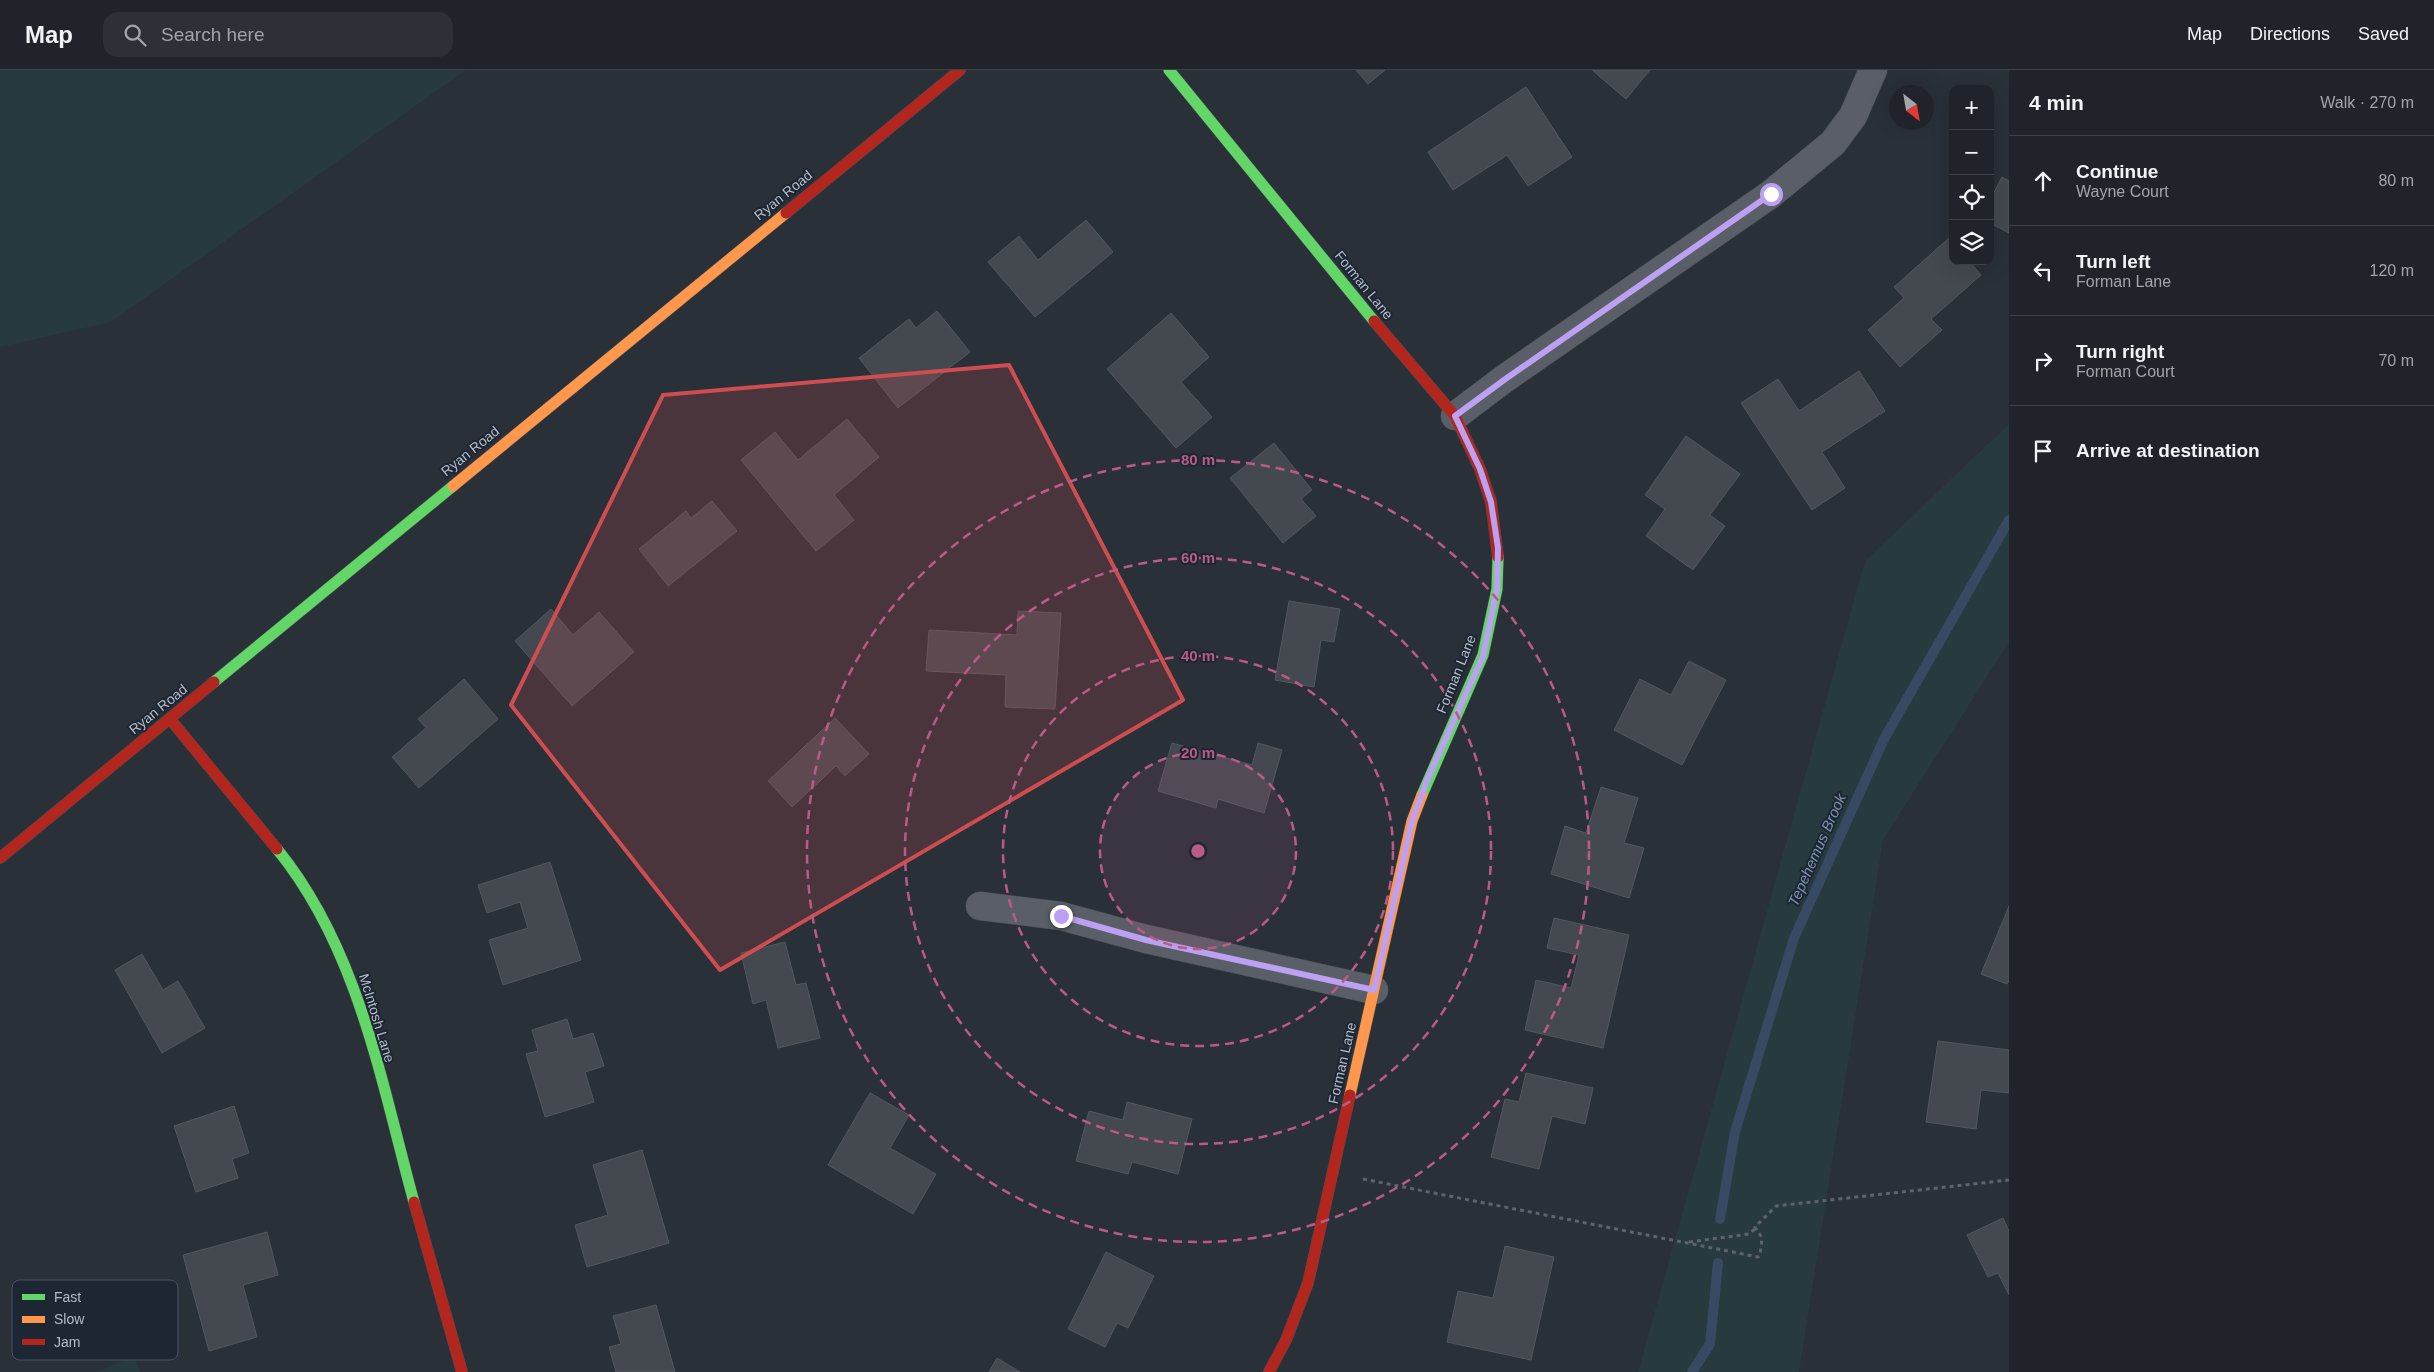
<!DOCTYPE html>
<meta charset="utf-8">
<style>
:root{--surface:#20242a;--page:#2d3036;--text:#f1f3f6;--muted:#a2a4a8;--line:#3d4147}
body{margin:0;font-family:Helvetica,sans-serif;background:var(--page);color:var(--text)}
.controls{position:absolute;right:15px;top:15px;display:grid;overflow:hidden;border-radius:10px;box-shadow:0 5px 20px #0002}
.controls button{width:45px;height:45px;display:grid;place-items:center;padding:0;border:0;border-bottom:1px solid var(--line);background:var(--surface);color:var(--text);font:25px sans-serif}
.compass{position:absolute;left:1889px;top:15px;width:45px;height:45px;border-radius:50%;background:var(--surface);box-shadow:0 5px 20px #0002;rotate:149deg}
.stop{position:absolute;width:15px;height:15px;margin:-11px;border:4px solid #bca0f2;border-radius:50%;background:#fff}
.stop.end{background:#bca0f2;border-color:#fff;box-shadow:0 1px 5px #0008}
.list{margin:0;padding:0;list-style:none}
h2{display:flex;justify-content:space-between;align-items:center;height:65px;margin:0;padding:0 20px;font-size:21px}
h2 small{font-size:16px;font-weight:400;color:var(--muted)}
.list li{display:grid;grid-template-columns:32px 1fr auto;gap:15px;align-items:center;box-sizing:border-box;height:90px;padding:0 20px;border-top:1px solid var(--line)}
.list b{display:block;font-size:19px;white-space:nowrap}
.list p{margin:0;font-size:16px;white-space:nowrap;color:var(--muted)}
.list em{font-size:16px;font-style:normal;color:var(--muted)}
.icon{flex:none;width:28px;height:28px;fill:none;stroke:currentColor;stroke-width:2;stroke-linecap:round;stroke-linejoin:round}
.map{position:relative;flex:none;width:2009px;height:1302px;overflow:hidden}
header{display:flex;align-items:center;gap:30px;box-sizing:border-box;height:70px;padding:0 25px;background:var(--surface);border-bottom:1px solid var(--line)}
header strong{font-size:24px}
nav{display:flex;gap:28px;margin-inline-start:auto;font-size:18px}
.search{width:350px;height:45px;background:var(--page);display:flex;align-items:center;gap:12px;box-sizing:border-box;padding:0 18px;border-radius:15px;color:var(--muted);font-size:19px}
main{display:flex}
aside{flex:1;background:var(--surface)}
.map>svg:first-child{display:block}
.green{fill:#273a3e}
.lines{fill:none;stroke-linecap:round;stroke-linejoin:round}
.stream{stroke:#384963;stroke-width:10}
.building{fill:#444950;stroke:#52575f}
.street-casing{stroke:#484c53;stroke-width:29}
.fast-casing{stroke:#484c53;stroke-width:12}
.slow-casing{stroke:#484c53;stroke-width:12}
.jam-casing{stroke:#484c53;stroke-width:12}
.path{stroke:#5d636a;stroke-width:3;stroke-dasharray:4 4;stroke-linecap:butt}
.street{stroke:#5a5e66;stroke-width:28}
.fast{stroke:#63d668;stroke-width:11}
.slow{stroke:#ff974d;stroke-width:11}
.jam{stroke:#b3261e;stroke-width:11}
.route{stroke:#bca0f2;stroke-width:6}
.marked{fill:#ce4d50;fill-opacity:0.2;stroke:#ce4d50;stroke-width:4;stroke-linejoin:round}
.ring{fill:none;stroke:#bc5a87;stroke-width:2.5;stroke-dasharray:9 6}
.labels{text-anchor:middle;stroke-width:4;stroke-linejoin:round;paint-order:stroke}
.street-label{font-size:14px;fill:#b4bcc9;stroke:#1d2633}
.water-label{font-size:15px;font-style:italic;fill:#7c92b1;stroke:#1d2633}
.key{fill:#1d2633;stroke:#4a5360;stroke-width:1}
.key-label{font-size:14px;fill:#b4bcc9}
.centre{fill:#bc5a87;stroke:#1d2633;stroke-width:2.5}
.ring-label{font-size:15px;text-anchor:middle;font-weight:bold;fill:#bc5a87;stroke:#1d2633;stroke-width:4;stroke-linejoin:round;paint-order:stroke}
</style>
<header>
<strong>Map</strong>
<div class="search"><svg class="icon" aria-label="search" viewBox="0 0 24 24"><circle cx="10" cy="10" r="6"/><path d="M15 15l6 6"/></svg>Search here</div>
<nav><a>Map</a><a>Directions</a><a>Saved</a></nav>
</header>
<main>
<div class="map">
<svg width="2009" height="1302" viewBox="0 0 2009 1302">
<rect width="100%" height="100%" fill="#2a3038"/>
<g class="green">
<path d="M0 0H466L111 252 0 277Z"/>
<path d="M2009 354V572L1883 770 1799 1302H1638L1865 491Z"/>
<path d="M134 1285 140 1302H98Z"/>
</g>
<g class="lines">
<g class="stream">
<path d="M1720 1149 1735 1062 1794 868 1884 669 2009 450"/>
<path d="M1692 1302 1710 1274 1718 1193"/>
</g>
</g>
<g class="building">
<path d="M1356 0H1385L1368 14Z"/>
<path d="M1592 0H1650L1626 29Z"/>
<path d="M1526 17 1572 87 1528 116 1507 85 1453 120 1428 82Z"/>
<path d="M2002 107 2009 111V163L1990 153V130Z"/>
<path d="M1086 150 1113 182 1035 247 988 192 1019 166 1038 190Z"/>
<path d="M1949 168 1953 172V191H1969L1981 205 1931 249 1942 260 1900 297 1868 260 1904 228 1894 217Z"/>
<path d="M937 241 970 282 898 338 859 288 909 249 916 258Z"/>
<path d="M1171 243 1209 287 1181 312 1212 347 1176 378 1107 299Z"/>
<path d="M1859 301 1885 341 1822 382 1845 418 1812 440 1741 333 1778 309 1799 341Z"/>
<path d="M847 349 879 387 834 425 854 450 816 481 741 390 775 362 798 390Z"/>
<path d="M1686 366 1740 404 1710 445 1725 456 1693 500 1646 466 1665 439 1645 425Z"/>
<path d="M1274 373 1312 420 1301 429 1316 446 1283 473 1230 408Z"/>
<path d="M712 431 737 461 668 516 639 479 686 441 691 448Z"/>
<path d="M1289 531 1340 539 1334 572 1321 570 1314 617 1275 610Z"/>
<path d="M551 539 573 565 599 542 634 582 572 636 515 571Z"/>
<path d="M1018 541 1061 543 1055 639 1005 637 1006 605 926 601 929 560 1017 565Z"/>
<path d="M1689 591 1726 610 1682 695 1614 660 1640 609 1671 625Z"/>
<path d="M464 609 498 649 419 718 392 687 426 658 418 649Z"/>
<path d="M835 648 869 684 845 706 836 696 792 737 768 711Z"/>
<path d="M1172 673 1252 695 1258 673 1282 680 1264 743 1218 729 1216 738 1158 721Z"/>
<path d="M1601 717 1638 728 1624 773 1644 778 1629 828 1551 804 1565 756 1586 763Z"/>
<path d="M550 792 581 890 503 915 489 870 528 858 520 832 487 843 478 815Z"/>
<path d="M2009 836V911L2007 914 1981 904Z"/>
<path d="M1554 848 1629 865 1603 978 1525 960 1536 910 1571 918 1579 885 1547 878Z"/>
<path d="M785 872 796 915 806 913 820 968 778 978 766 930 753 934 741 883Z"/>
<path d="M142 884 163 920 178 911 205 958 162 983 115 900Z"/>
<path d="M567 949 573 969 593 963 604 996 585 1002 594 1032 545 1047 526 984 538 981 532 960Z"/>
<path d="M1938 971 2009 980V1023L1981 1020 1976 1059 1926 1052Z"/>
<path d="M1526 1003 1593 1018 1585 1054 1552 1046 1539 1099 1491 1087 1505 1029 1519 1032Z"/>
<path d="M870 1023 909 1045 890 1078 936 1104 913 1144 828 1095Z"/>
<path d="M1127 1032 1192 1049 1178 1104 1132 1092 1128 1104 1076 1091 1089 1041 1123 1050Z"/>
<path d="M234 1036 249 1083 232 1089 238 1108 196 1122 174 1056Z"/>
<path d="M642 1080 669 1173 587 1197 575 1155 608 1145 593 1095Z"/>
<path d="M2003 1148 2009 1161V1225L1998 1203 1988 1207 1967 1165Z"/>
<path d="M267 1162 278 1205 243 1215 257 1267 209 1281 183 1185Z"/>
<path d="M1505 1176 1554 1187 1531 1290 1447 1272 1458 1221 1493 1228Z"/>
<path d="M1106 1182 1154 1206 1128 1258 1117 1253 1105 1277 1068 1259Z"/>
<path d="M656 1235 675 1302H616L609 1277 621 1274 613 1246Z"/>
<path d="M997 1288 1020 1302H989Z"/>
</g>
<g class="lines">
<defs>
<g id="street">
<path d="M1455 346 1504 309 1771 124 1833 73 1853 46 1873 0"/>
<path d="M980 836 1061 846 1146 869 1374 920"/>
</g>
<g id="fast">
<path d="M1169 0 1374 251"/>
<path d="M214 612 453 416"/>
<path d="M1422 725 1483 585 1497 519 1498 487"/>
<path d="M277 779C358 878 381 1011 414 1132"/>
</g>
<g id="slow">
<path d="M453 416 786 143"/>
<path d="M1350 1025 1412 751 1422 725"/>
</g>
<g id="jam">
<path d="M786 143 960 0"/>
<path d="M1374 251 1455 346 1480 399 1491 432 1498 487"/>
<path d="M170 649 277 779"/>
<path d="M0 788 214 612"/>
<path d="M414 1132 462 1302"/>
<path d="M1269 1302 1286 1270 1308 1213 1350 1025"/>
</g>
</defs>
<use href="#street" class="street-casing"/>
<use href="#fast" class="fast-casing"/>
<use href="#slow" class="slow-casing"/>
<use href="#jam" class="jam-casing"/>
<g class="path">
<path d="M1363 1109 1758 1187 1760 1185 1762 1168 1755 1157 1776 1136 2009 1110"/>
<path d="M1689 1172 1749 1164 1756 1158"/>
</g>
<use href="#street" class="street"/>
<use href="#fast" class="fast"/>
<use href="#slow" class="slow"/>
<use href="#jam" class="jam"/>
</g>
<g class="lines">
<path class="route" d="M1061 846 1146 870 1374 920 1412 751 1428 708 1483 586 1497 519 1498 478 1491 432 1480 399 1455 346 1504 310 1771 124"/>
</g>
<path class="marked" d="M1009 295 1183 630 720 900 511 635 663 325Z"/>
<circle cx="1198" cy="781" r="98" fill="#bc5a87" fill-opacity=".12"/>
<g class="ring">
<circle cx="1198" cy="781" r="98"/>
<circle cx="1198" cy="781" r="195"/>
<circle cx="1198" cy="781" r="293"/>
<circle cx="1198" cy="781" r="391"/>
</g>
<g class="labels">
<g class="street-label">
<text transform="translate(783 125) rotate(-39)" y="5">Ryan Road</text>
<text transform="translate(1364 215) rotate(51)" y="5">Forman Lane</text>
<text transform="translate(470 381) rotate(-39)" y="5">Ryan Road</text>
<text transform="translate(1456 604) rotate(-68)" y="5">Forman Lane</text>
<text transform="translate(158 639) rotate(-39)" y="5">Ryan Road</text>
<text transform="translate(377 948) rotate(73)" y="5">McIntosh Lane</text>
<text transform="translate(1342 993) rotate(-77)" y="5">Forman Lane</text>
</g>
<g class="water-label">
<text transform="translate(1817 780) rotate(-66)" y="5">Tepehemus Brook</text>
</g>
</g>
<rect x="12" y="1210" width="166" height="80" rx="8" class="key"/>
<rect x="22" y="1224" width="23" height="6" fill="#63d668"/>
<rect x="22" y="1246" width="23" height="7" fill="#ff974d"/>
<rect x="22" y="1269" width="23" height="6" fill="#b3261e"/>
<g class="key-label">
<text x="54" y="1232">Fast</text>
<text x="54" y="1254">Slow</text>
<text x="54" y="1277">Jam</text>
</g>
<circle cx="1198" cy="781" r="8" class="centre"/>
<g class="ring-label">
<text x="1198" y="395">80 m</text>
<text x="1198" y="493">60 m</text>
<text x="1198" y="591">40 m</text>
<text x="1198" y="688">20 m</text>
</g>
</svg>
<div class="controls">
<button>+</button>
<button>−</button>
<button><svg class="icon" aria-label="locate" viewBox="0 0 24 24"><circle cx="12" cy="12" r="6"/><path d="M12 2v4M12 18v4M2 12h4M18 12h4"/></svg></button>
<button><svg class="icon" aria-label="layers" viewBox="0 0 24 24"><path d="M12 4l9 5-9 5-9-5zM3 14l9 5 9-5"/></svg></button>
</div>
<svg class="compass" viewBox="-18 -18 36 36"><path d="M0-13l5 13h-10z" fill="#e53935"/><path d="M0 13l5-13h-10z" fill="#a2a4a8"/></svg>
<div class="stop" style="left:1771px;top:124px"></div>
<div class="stop end" style="left:1061px;top:846px"></div>
</div>
<aside>
<h2>4 min<small>Walk · 270 m</small></h2>
<ul class="list">
<li><svg class="icon" aria-label="ahead" viewBox="0 0 24 24"><path d="M12 20V5M6 11l6-6 6 6"/></svg><div><b>Continue</b><p>Wayne Court</p></div><em>80 m</em></li>
<li><svg class="icon" aria-label="left" viewBox="0 0 24 24"><path d="M17 20v-9H6M10 6l-5 5 5 5"/></svg><div><b>Turn left</b><p>Forman Lane</p></div><em>120 m</em></li>
<li><svg class="icon" aria-label="right" viewBox="0 0 24 24"><path d="M7 20v-9h11M14 6l5 5-5 5"/></svg><div><b>Turn right</b><p>Forman Court</p></div><em>70 m</em></li>
<li><svg class="icon" aria-label="arrive" viewBox="0 0 24 24"><path d="M6 21V4h12l-3 4 3 4H6"/></svg><div><b>Arrive at destination</b></div></li>
</ul>
</aside>
</main>
